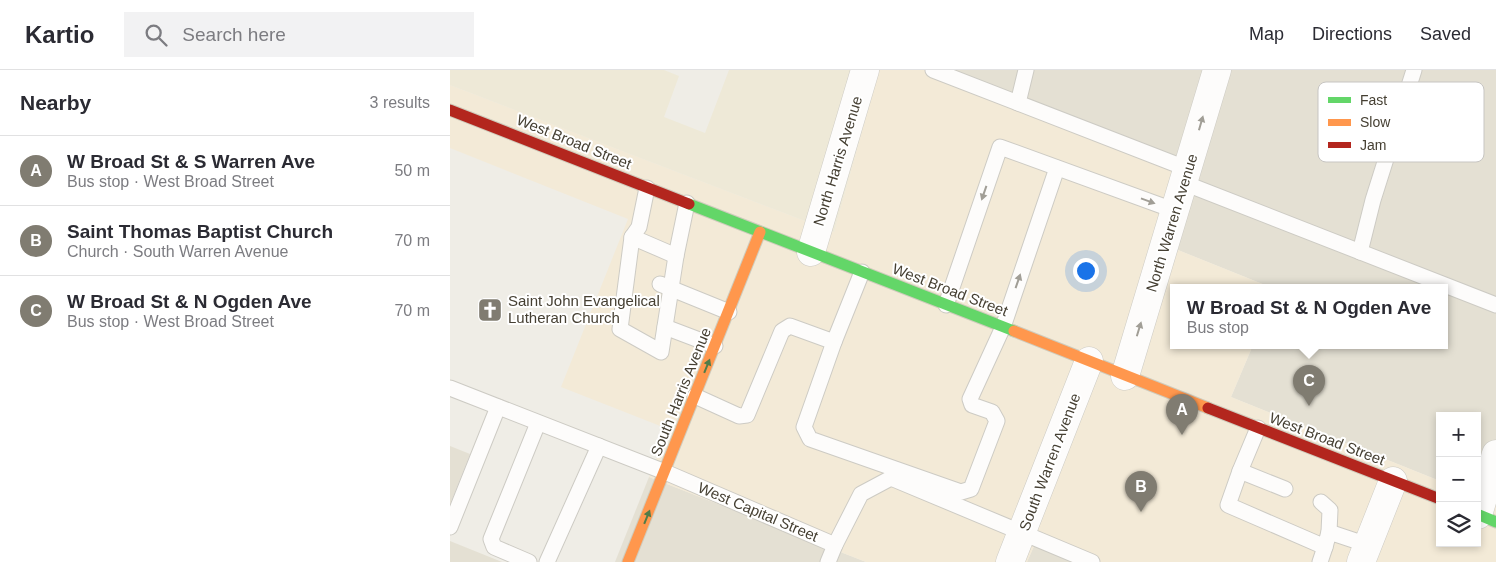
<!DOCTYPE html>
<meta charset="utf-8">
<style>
:root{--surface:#fff;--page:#f2f2f3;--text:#2b2b33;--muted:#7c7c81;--line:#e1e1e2;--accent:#807c71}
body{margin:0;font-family:Arial,sans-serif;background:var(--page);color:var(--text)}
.controls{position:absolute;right:15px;bottom:15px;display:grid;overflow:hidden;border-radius:0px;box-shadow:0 2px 8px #0003}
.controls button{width:45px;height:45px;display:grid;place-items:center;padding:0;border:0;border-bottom:1px solid var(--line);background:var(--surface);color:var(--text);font:25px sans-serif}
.you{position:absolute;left:635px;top:200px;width:18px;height:18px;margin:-12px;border:4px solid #fff;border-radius:50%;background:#1a73e8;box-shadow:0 0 0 8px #1a73e833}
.badge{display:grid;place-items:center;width:32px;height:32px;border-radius:50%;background:var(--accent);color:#fff;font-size:16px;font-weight:700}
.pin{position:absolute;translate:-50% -41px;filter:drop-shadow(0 1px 2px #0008)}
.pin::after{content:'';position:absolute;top:26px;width:18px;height:15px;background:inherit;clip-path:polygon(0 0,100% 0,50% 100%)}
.popup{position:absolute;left:720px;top:214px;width:278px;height:65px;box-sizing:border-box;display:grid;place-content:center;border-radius:0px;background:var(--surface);filter:drop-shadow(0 1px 4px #0005);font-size:16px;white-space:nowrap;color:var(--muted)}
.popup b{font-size:19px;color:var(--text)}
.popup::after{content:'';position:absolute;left:50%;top:100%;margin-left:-10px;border:10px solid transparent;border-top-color:var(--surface)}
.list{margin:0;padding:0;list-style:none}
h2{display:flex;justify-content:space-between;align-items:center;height:65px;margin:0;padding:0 20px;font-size:21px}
h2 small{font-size:16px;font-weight:400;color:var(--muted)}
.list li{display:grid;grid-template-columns:32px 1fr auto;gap:15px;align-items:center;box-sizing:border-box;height:70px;padding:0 20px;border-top:1px solid var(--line)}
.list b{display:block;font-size:19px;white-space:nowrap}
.list p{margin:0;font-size:16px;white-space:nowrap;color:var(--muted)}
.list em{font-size:16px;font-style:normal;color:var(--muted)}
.icon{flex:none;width:28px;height:28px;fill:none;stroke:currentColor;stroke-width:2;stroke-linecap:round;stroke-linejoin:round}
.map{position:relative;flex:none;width:1046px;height:492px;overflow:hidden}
header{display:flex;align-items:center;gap:30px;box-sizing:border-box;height:70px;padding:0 25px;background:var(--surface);border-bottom:1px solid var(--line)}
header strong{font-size:24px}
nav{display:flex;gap:28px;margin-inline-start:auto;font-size:18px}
.search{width:350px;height:45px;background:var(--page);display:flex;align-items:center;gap:12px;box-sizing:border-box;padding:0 18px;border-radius:0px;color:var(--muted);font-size:19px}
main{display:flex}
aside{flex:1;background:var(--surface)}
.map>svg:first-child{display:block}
.residential{fill:#e4e0d3}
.commercial{fill:#f3ead7}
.education{fill:#eee9d7}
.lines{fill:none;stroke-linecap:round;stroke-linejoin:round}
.lane-casing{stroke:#cdcbc4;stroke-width:17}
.street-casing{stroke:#cdcbc4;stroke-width:29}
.fast-casing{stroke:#cfcbbc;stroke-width:13}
.slow-casing{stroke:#cfcbbc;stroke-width:13}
.jam-casing{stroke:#cfcbbc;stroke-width:13}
.lane{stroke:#fdfcfb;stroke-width:15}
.street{stroke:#fdfcfb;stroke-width:28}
.fast{stroke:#63d668;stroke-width:11}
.slow{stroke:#ff974d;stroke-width:11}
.jam{stroke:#b3261e;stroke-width:11}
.oneway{fill:#a19e96}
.oneway2{fill:#517b48}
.labels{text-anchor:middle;stroke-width:4;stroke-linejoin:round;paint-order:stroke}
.street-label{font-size:15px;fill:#453f32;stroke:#fff}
.poi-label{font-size:15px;fill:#453f32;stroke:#fff;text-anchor:start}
.key{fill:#fff;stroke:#c7c5c2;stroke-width:1}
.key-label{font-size:14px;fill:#453f32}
</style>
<header>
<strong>Kartio</strong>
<div class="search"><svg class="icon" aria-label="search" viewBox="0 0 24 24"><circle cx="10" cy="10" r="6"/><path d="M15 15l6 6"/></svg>Search here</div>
<nav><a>Map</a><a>Directions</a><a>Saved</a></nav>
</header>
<main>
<aside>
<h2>Nearby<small>3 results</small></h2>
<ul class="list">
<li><span class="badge">A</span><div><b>W Broad St &amp; S Warren Ave</b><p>Bus stop · West Broad Street</p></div><em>50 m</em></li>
<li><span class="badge">B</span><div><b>Saint Thomas Baptist Church</b><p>Church · South Warren Avenue</p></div><em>70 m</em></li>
<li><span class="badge">C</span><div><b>W Broad St &amp; N Ogden Ave</b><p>Bus stop · West Broad Street</p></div><em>70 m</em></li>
</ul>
</aside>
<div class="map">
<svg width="1046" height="492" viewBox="0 0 1046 492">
<rect width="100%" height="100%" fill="#efede6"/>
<g class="residential">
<path d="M499 0H1046V433L1027 426V346H990V411L781 327 803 275H994V217H820L723 178Z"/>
<path d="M0 376 20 384 0 434Z"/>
<path d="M199 407 416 492H165Z"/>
<path d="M0 471 52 492H0Z"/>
<path d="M585 474 630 492H577Z"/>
</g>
<path class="commercial" d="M429 0H499L746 100 723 178 820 217H724V275H803L781 327 990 411V473H1027V426L1046 433V492H630L585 474 577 492H416L199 407 218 359 111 317 178 149 0 78V15L384 162Z"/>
<path class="education" d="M0 0H214L229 6 214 47 255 63 279 0H429L384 162 0 15Z"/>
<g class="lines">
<defs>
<g id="lane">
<path d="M483 0 738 99"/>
<path d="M568 33 576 0"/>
<path d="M734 113 1046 235"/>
<path d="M197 118 189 157 182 167 170 259 211 282 226 186 237 133"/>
<path d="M182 167 226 186"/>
<path d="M910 182 923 130 964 0"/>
<path d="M210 214 279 242"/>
<path d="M496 235 550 77 726 141"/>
<path d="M215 257 265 276"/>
<path d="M384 272 354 357 360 369 511 422 521 419 547 351 542 342 522 335 520 329 553 257 607 98"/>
<path d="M0 318 215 402 385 475 411 424 441 408 642 492"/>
<path d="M245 326 289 346 297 345 332 261 340 256 384 272 412 202"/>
<path d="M808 358 790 401 778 435 875 477 879 462 918 475"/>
<path d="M790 401 835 419"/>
<path d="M871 432 880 440 879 462"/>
<path d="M0 457 48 337"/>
<path d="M79 492 44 477 41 469 88 353"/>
<path d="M97 492 149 376"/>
<path d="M378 492 385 475"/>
<path d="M870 492 875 477"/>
</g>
<g id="street">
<path d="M361 182 415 0"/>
<path d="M675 306 767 0"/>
<path d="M1028 445 1046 384"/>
<path d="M560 492 639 291"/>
<path d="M911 492 943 411"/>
</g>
<g id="fast">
<path d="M239 134 564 261"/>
<path d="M1027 444 1046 452"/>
</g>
<g id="slow">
<path d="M564 261 758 338"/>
<path d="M178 492 310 162"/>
</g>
<g id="jam">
<path d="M0 40 239 134"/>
<path d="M758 338 990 429"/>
</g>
</defs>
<use href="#lane" class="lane-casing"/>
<use href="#street" class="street-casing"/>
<use href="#fast" class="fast-casing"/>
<use href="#slow" class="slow-casing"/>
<use href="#jam" class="jam-casing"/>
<use href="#lane" class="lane"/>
<use href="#street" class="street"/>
<use href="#fast" class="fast"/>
<use href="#slow" class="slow"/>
<use href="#jam" class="jam"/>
</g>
<defs><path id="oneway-solid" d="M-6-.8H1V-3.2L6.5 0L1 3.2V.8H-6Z" transform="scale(1.25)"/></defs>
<g class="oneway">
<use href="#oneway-solid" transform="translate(751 53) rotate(-74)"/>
<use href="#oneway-solid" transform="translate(534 123) rotate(109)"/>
<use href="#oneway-solid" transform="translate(698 131) rotate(20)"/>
<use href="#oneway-solid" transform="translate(568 211) rotate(-71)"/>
<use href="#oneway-solid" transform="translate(689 259) rotate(-73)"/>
</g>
<g class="oneway2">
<use href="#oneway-solid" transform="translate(257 296) rotate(-68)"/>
<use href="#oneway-solid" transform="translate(197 447) rotate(-68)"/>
</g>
<defs>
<symbol id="church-square" viewBox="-11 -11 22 22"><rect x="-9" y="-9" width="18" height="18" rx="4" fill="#807c71" stroke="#fff"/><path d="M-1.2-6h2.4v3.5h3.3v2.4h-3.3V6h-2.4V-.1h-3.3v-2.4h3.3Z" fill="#fff"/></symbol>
</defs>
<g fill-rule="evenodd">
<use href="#church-square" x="26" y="226" width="28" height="28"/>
</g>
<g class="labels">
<g class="street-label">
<text transform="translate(124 72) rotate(22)" y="5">West Broad Street</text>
<text transform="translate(388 91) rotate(-73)" y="5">North Harris Avenue</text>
<text transform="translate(722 153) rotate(-73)" y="5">North Warren Avenue</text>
<text transform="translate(500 220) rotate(21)" y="5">West Broad Street</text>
<text transform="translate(231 322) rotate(-68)" y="5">South Harris Avenue</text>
<text transform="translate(877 369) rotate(21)" y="5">West Broad Street</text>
<text transform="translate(600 392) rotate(-69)" y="5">South Warren Avenue</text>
<text transform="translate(308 442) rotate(23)" y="5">West Capital Street</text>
</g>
<g class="poi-label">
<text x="58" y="236">Saint John Evangelical<tspan x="58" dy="17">Lutheran Church</tspan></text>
</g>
</g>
<rect x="868" y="12" width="166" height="80" rx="8" class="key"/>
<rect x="878" y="27" width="23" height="6" fill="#63d668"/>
<rect x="878" y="49" width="23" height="7" fill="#ff974d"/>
<rect x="878" y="72" width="23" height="6" fill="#b3261e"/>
<g class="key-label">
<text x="910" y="35">Fast</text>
<text x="910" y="57">Slow</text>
<text x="910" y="80">Jam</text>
</g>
</svg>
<div class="controls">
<button>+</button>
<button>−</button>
<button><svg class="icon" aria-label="layers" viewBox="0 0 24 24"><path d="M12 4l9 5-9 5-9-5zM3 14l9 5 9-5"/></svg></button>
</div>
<div class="you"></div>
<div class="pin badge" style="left:732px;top:365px">A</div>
<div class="pin badge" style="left:691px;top:442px">B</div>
<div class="pin badge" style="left:859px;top:336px">C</div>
<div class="popup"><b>W Broad St &amp; N Ogden Ave</b>Bus stop</div>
</div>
</main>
